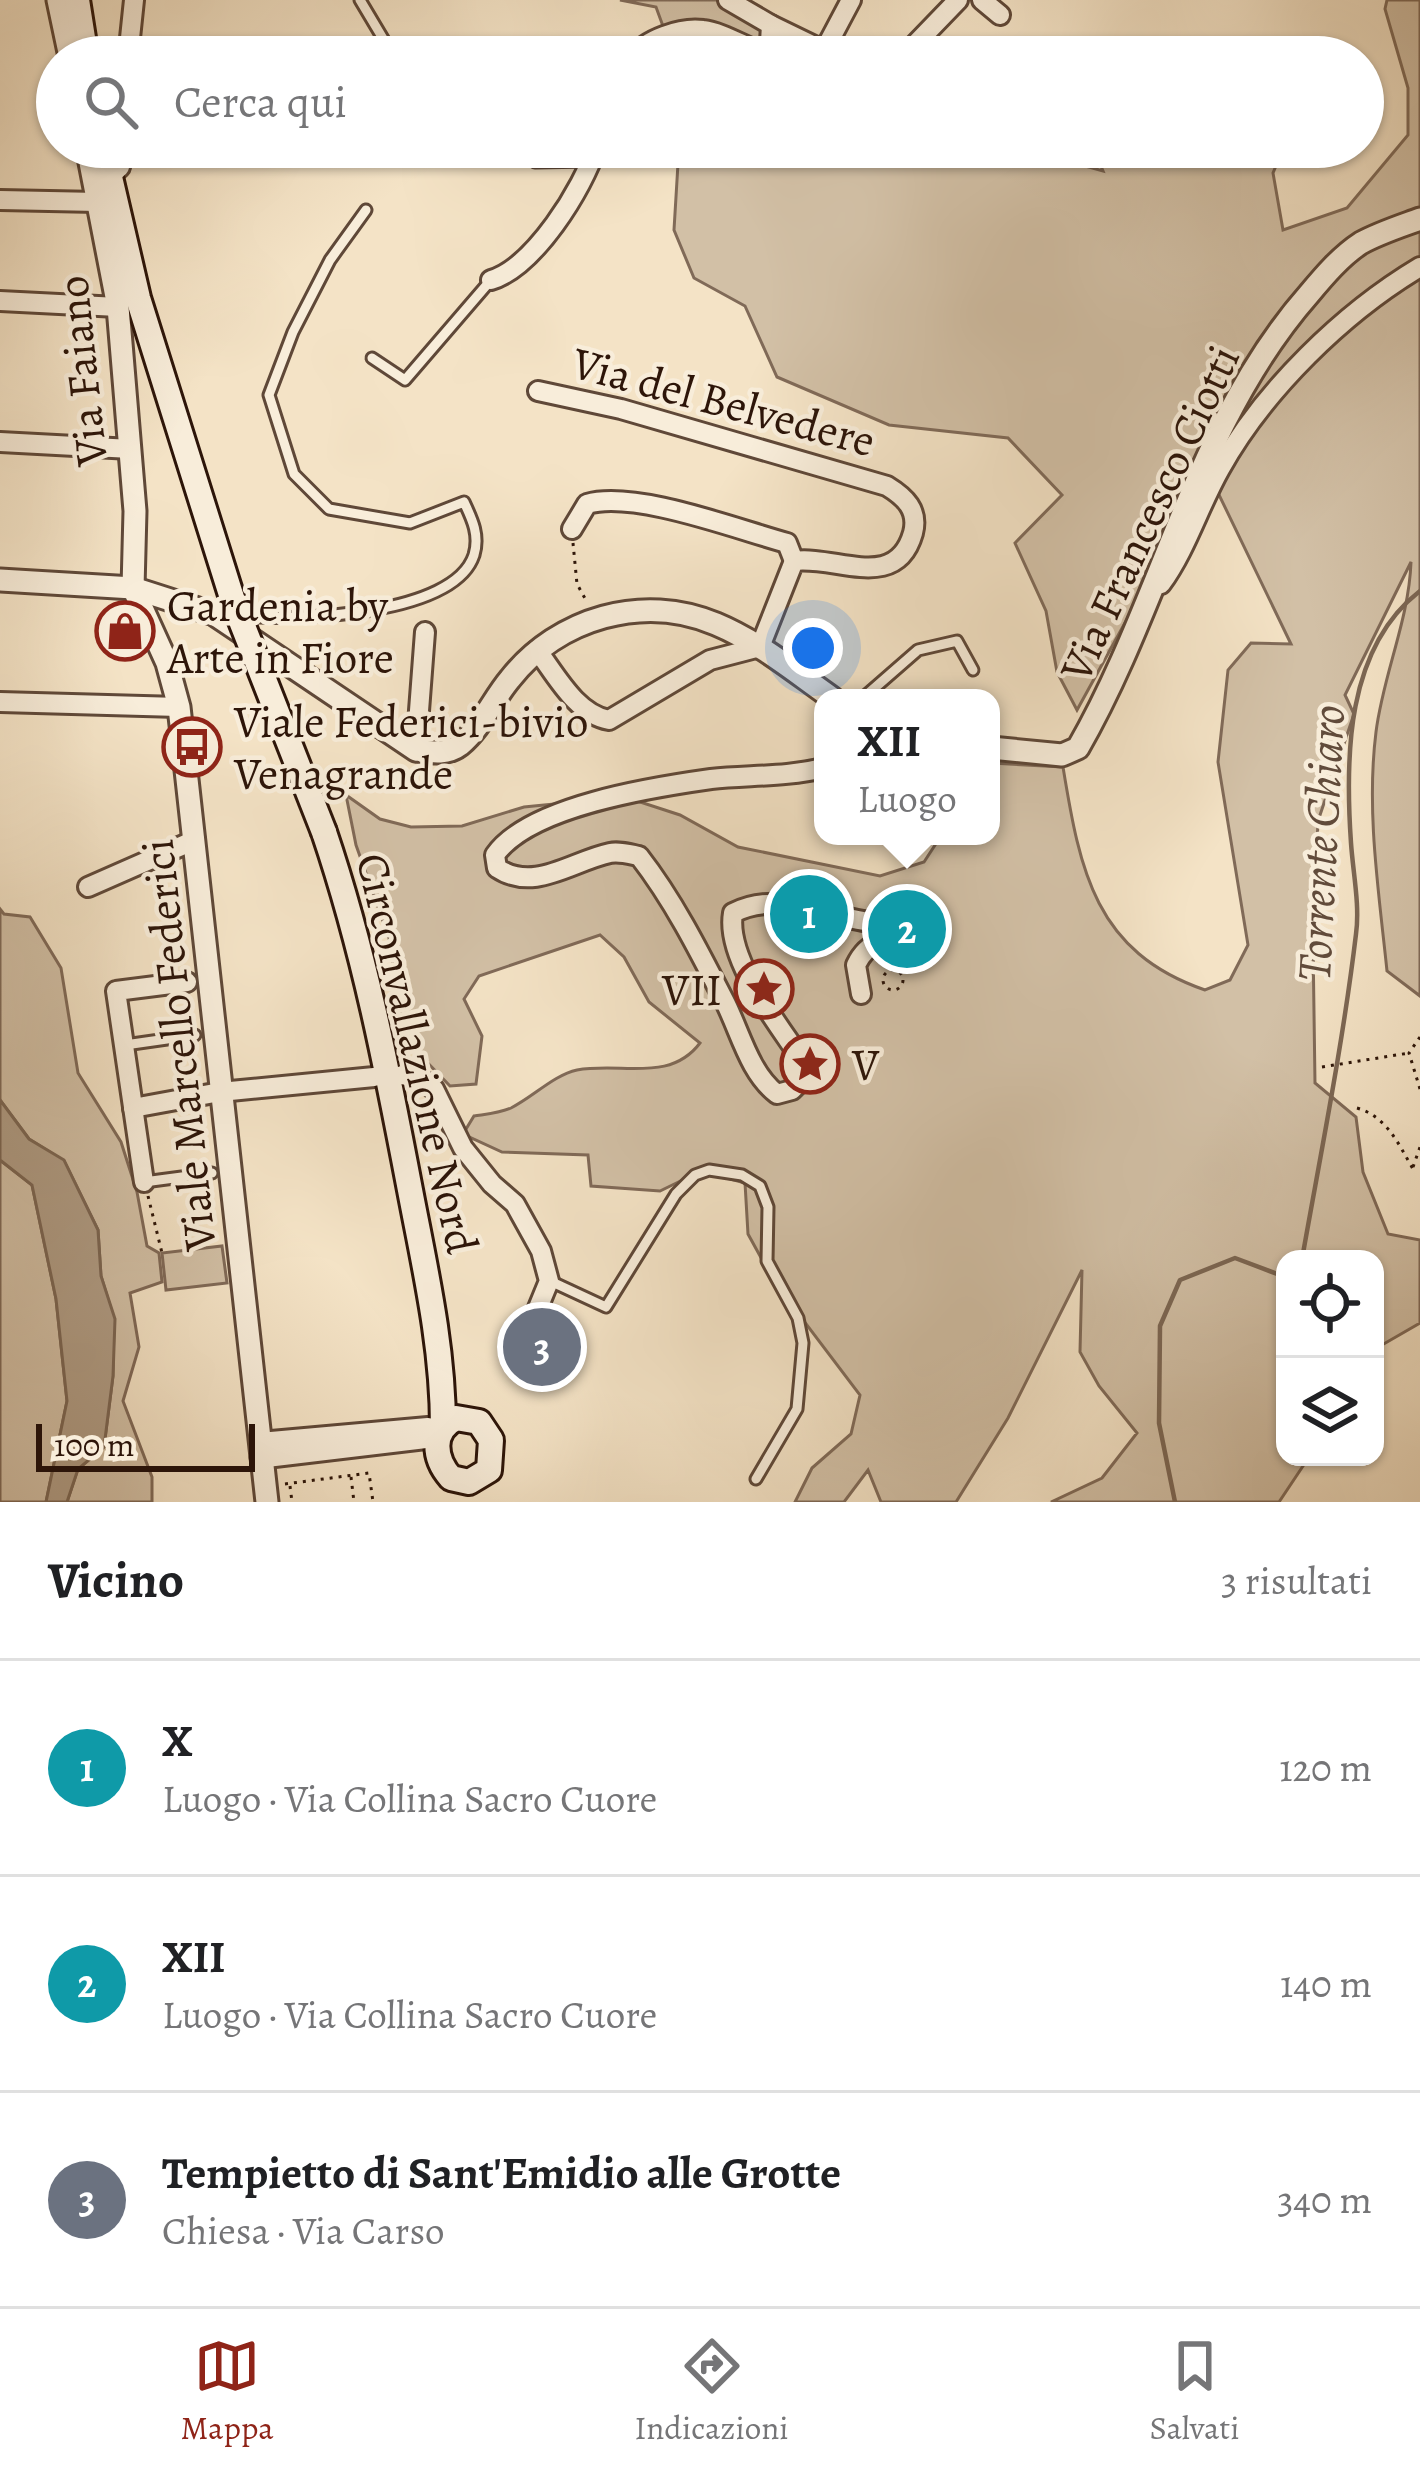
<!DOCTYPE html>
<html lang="it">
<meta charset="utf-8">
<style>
:root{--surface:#fff;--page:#f2f2f2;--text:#202124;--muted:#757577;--line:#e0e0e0;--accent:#8f2418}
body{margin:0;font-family:Alegreya,serif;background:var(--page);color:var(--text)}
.controls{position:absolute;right:36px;bottom:36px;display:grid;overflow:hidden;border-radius:24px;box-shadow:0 3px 9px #0004}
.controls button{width:108px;height:108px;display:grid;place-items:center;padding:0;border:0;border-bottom:3px solid var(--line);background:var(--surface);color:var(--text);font:60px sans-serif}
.scale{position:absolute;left:36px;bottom:30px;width:219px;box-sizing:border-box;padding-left:12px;border:6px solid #2d1509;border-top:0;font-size:33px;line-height:42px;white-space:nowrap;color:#2d1509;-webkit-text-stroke:9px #f8edda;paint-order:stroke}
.you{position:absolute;left:813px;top:648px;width:42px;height:42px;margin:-30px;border:9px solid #fff;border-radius:50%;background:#1a73e8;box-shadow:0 0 0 18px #1a73e833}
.badge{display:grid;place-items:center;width:78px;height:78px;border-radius:50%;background:var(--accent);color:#fff;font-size:39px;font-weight:700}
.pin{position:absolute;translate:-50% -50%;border:6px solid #fff;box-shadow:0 3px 12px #0006}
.popup{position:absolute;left:814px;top:689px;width:186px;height:156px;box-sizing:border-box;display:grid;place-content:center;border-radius:24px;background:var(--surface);filter:drop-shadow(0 3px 9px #0005);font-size:39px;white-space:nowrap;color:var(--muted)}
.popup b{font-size:45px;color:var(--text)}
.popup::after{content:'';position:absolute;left:50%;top:100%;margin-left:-24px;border:24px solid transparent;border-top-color:var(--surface)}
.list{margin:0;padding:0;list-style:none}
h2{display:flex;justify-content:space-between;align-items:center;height:156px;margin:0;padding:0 48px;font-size:51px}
h2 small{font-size:39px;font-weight:400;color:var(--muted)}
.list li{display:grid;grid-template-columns:78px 1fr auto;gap:36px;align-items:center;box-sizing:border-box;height:216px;padding:0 48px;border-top:3px solid var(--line)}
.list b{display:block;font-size:45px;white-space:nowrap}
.list p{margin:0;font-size:39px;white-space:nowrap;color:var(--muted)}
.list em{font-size:39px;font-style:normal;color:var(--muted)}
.icon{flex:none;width:66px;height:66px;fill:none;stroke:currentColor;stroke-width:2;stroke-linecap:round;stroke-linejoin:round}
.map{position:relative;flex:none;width:1420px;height:1502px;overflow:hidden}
.search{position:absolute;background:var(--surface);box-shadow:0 3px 9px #0004;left:36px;right:36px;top:36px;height:132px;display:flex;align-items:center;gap:30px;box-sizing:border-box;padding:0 42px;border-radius:66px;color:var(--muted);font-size:45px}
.sheet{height:804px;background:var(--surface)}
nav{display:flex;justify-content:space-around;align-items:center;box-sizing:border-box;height:168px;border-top:3px solid var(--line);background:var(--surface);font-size:33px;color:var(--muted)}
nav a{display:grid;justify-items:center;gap:6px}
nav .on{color:var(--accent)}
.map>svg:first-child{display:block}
.green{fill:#d2c0a6;stroke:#806a58;stroke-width:3}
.water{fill:#b09d86;stroke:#7c6754;stroke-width:3}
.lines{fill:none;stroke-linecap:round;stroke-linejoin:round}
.stream{stroke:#7c6754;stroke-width:4.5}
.service-casing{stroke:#5f4838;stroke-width:15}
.minor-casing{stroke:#5f4838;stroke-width:24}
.tertiary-casing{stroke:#5f4838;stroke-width:27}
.secondary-casing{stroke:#2d1509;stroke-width:30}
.path{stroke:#2d1509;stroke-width:3;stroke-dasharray:3 6;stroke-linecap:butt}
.service{stroke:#f8edda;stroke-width:9}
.minor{stroke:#f8edda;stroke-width:18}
.tertiary{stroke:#f8edda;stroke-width:21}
.secondary{stroke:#f8edda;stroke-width:24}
.secondary-bridge-casing{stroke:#2d1509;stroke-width:30;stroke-linecap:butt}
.secondary-bridge{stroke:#f8edda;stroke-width:24}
.labels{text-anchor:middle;stroke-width:9;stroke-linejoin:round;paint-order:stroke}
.street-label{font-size:45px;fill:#2d1509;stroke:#f8edda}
.poi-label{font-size:45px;fill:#2d1509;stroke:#f8edda;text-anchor:start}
.water-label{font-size:48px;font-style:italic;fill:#614b3b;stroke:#f8edda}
</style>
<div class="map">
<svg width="1420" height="1502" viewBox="0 0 1420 1502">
<rect width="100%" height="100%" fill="#f4e3c6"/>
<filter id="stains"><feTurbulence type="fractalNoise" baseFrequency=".00167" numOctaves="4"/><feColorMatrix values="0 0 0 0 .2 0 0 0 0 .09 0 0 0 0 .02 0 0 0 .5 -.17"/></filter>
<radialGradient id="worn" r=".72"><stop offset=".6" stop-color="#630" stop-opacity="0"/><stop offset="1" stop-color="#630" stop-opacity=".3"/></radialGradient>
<g class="green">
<path d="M620 0H716L833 57H666L671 48 656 7Z"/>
<path d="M1387 0H1420V996L1387 971C1379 893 1366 811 1376 732 1383 675 1409 620 1411 562L1345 695 1354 714 1318 821 1313 942 1315 1083 1356 1117 1363 1172 1388 1234 1420 1240V1323L1375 1349V1259H1285V1457H1309L1279 1502H1051L1102 1478 1137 1433 1099 1386 1080 1352 1082 1270 1008 1418 956 1502H881L868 1470 844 1502H795L812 1468 851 1434 860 1395 775 1283 748 1234 745 1183 701 1171 660 1191 591 1186 588 1155 502 1152 463 1134 474 1116C487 1114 500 1113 511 1108 533 1097 554 1075 577 1070 622 1062 670 1083 700 1043L649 1002 624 957 600 935 479 976 464 999 482 1036 476 1084 450 1086 423 1058 400 1012 389 938 356 845 346 795 380 819 411 827 462 826 524 807 625 797 680 815 738 847 880 876 924 862 941 836H991V763L1063 767C1080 871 1095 952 1205 990L1230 980 1248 945 1218 762 1228 670 1251 643 1291 644 1208 472 1077 710 1057 672 1046 611 1015 543 1062 495 1008 438 889 425 777 377 745 306 694 278 674 230 679 147H1034L1053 157 1103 171 1093 147H1284L1273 173 1283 230 1347 208 1408 135V88L1385 9Z"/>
<path d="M1172 38 1246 52 1252 57H1120L1125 51Z"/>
<path d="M0 909 4 914 30 917 61 968 78 1073 121 1142 137 1192 147 1246 159 1253 162 1282 130 1293 139 1347 123 1401 152 1477V1502H67L78 1469 104 1447 113 1376 114 1319 101 1276 98 1230 64 1161 29 1139 0 1100Z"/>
<path d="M0 1160 32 1185 56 1299 67 1401 46 1502H0Z"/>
<path d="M222 1246 227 1283 166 1290 162 1253Z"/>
</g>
<path class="water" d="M0 1100 29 1139 64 1160 98 1230 101 1276 115 1319 113 1376 104 1447 78 1469 67 1502H46L67 1401 56 1299 32 1185 0 1160Z"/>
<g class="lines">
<g class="stream">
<path d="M1302 1259C1321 1152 1343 1043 1356 934 1360 905 1353 873 1351 843 1345 757 1346 648 1420 591"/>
<path d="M1175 1502 1159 1423 1160 1326 1180 1280 1235 1258 1280 1275 1285 1273"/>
</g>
<defs>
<g id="service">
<path d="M360 0 394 57"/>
<path d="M535 162 589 161"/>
<path d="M372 358 405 380 491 280"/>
<path d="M243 616C296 621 454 616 474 555 480 535 472 519 464 502L410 523 329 509 294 474 269 395 293 332 330 260 366 210"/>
<path d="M863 698 918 650 957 641 973 670"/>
<path d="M125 1045 195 1035"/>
<path d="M144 1182 212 1173"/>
<path d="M550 1281 606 1307 676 1194 695 1175 709 1170 742 1175 760 1186 768 1207 767 1261 798 1318 803 1343 797 1409 756 1479"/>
</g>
<g id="minor">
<path d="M982 0 1000 15"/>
<path d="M771 25 837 57"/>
<path d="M824 51 851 0"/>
<path d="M128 57 134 0"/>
<path d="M633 57C646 39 681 27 703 30 721 32 742 45 758 51L770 42 771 25 728 0"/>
<path d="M870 57 879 52 894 57"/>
<path d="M903 57 958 0"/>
<path d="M109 177 120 167 123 147"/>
<path d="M0 200 98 202"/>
<path d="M491 280C534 267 583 189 596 147"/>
<path d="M0 301 118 307"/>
<path d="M0 442 131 449"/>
<path d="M572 529 587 504C634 490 736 529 787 543L794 561"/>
<path d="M1161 584C1186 550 1199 506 1220 469 1264 390 1343 313 1420 267"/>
<path d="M537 650C556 675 576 714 609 720L710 660 760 647 794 561C836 555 896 593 913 533 919 510 905 497 887 486L621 409 538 391"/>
<path d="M0 702 179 707"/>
<path d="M416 750 425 632"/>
<path d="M823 768C787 777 748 775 711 779 654 787 529 806 495 855L497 868C534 893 572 861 610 853 619 851 629 854 639 856 674 901 700 953 726 1004 741 1035 750 1073 777 1094L792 1090 804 1078V1063C779 1025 725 959 733 913 777 890 824 916 870 922 892 925 915 923 936 927L937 938C908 945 874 927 856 965L861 994"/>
<path d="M88 887 195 840"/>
<path d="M402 1075 420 1078 434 1089 463 1148 492 1184 515 1204 541 1251 549 1281 531 1325 522 1362"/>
<path d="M133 1108 220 1092 374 1077"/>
<path d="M144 1182 116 991 187 982"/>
<path d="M260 1442 428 1427"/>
</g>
<g id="tertiary">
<path d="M58 0 70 57"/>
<path d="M87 147 118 307 135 511 133 588 167 663 179 707 267 1502"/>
<path d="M0 580 133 588 214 614 416 750C431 752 447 755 460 745 481 728 493 699 510 679 558 618 643 593 716 624 759 642 795 672 832 698"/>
<path d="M991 748 1062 755 1078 748C1162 602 1196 422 1309 294 1324 276 1341 256 1361 243 1379 233 1401 226 1420 219"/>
<path d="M262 1457 438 1436"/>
</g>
<g id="secondary">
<path d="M77 0 86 57"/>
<path d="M103 147 138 298 232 598"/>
<path d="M324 832C364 950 387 1069 410 1190 425 1269 443 1346 443 1427"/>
<path d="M456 1418 479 1422 491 1440 489 1470 469 1482 451 1478C434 1459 430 1431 456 1418Z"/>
</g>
</defs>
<use href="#service" class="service-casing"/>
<use href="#minor" class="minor-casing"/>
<use href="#tertiary" class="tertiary-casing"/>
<use href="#secondary" class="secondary-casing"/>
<g class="path">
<path d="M573 543 577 584 587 602"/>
<circle cx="893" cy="980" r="10"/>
<path d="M1420 1037 1409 1053 1420 1089"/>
<path d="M1322 1067 1409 1053"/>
<path d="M1357 1108C1387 1117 1398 1143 1413 1169"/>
<path d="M1413 1167 1420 1147"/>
<path d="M148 1196 162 1253"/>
<path d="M351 1477 354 1502"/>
<path d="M285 1484 369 1473 373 1502"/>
<path d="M290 1486 292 1502"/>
</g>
<use href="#service" class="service"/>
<use href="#minor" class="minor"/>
<use href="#tertiary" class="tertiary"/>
<use href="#secondary" class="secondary"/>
<defs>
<path id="secondary-bridge" d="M232 598 324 832"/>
</defs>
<use href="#secondary-bridge" class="secondary-bridge-casing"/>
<use href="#secondary-bridge" class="secondary-bridge"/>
</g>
<defs>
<symbol id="shop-ring" viewBox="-11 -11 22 22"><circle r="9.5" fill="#f8edda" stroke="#8f2418" stroke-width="1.5"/><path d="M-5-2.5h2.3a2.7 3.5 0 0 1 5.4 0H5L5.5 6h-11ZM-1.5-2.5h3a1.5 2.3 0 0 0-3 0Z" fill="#8f2418"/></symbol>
<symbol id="bus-ring" viewBox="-11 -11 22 22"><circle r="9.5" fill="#f8edda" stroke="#8f2418" stroke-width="1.5"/><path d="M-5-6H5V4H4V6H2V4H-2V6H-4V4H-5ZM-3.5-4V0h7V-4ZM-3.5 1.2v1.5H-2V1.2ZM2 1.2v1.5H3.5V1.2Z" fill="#8f2418"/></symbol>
<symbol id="sight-ring" viewBox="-11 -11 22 22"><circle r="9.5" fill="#f8edda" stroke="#8f2418" stroke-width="1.5"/><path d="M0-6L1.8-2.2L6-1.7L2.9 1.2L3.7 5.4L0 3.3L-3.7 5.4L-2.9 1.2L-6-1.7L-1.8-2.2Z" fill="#8f2418"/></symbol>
</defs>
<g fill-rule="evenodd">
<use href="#shop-ring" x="92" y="598" width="66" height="66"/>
<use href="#bus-ring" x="159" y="714" width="66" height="66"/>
<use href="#sight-ring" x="731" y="956" width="66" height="66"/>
<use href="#sight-ring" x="777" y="1031" width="66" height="66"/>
</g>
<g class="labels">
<g class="street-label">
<text transform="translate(81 371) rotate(-96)" y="16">Via Faiano</text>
<text transform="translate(724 401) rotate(15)" y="16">Via del Belvedere</text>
<text transform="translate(1149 513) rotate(-65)" y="16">Via Francesco Ciotti</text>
<text transform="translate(178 1045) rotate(-96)" y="16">Viale Marcello Federici</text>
<text transform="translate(418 1053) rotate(77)" y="16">Circonvallazione Nord</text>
</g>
<g class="poi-label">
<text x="167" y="621">Gardenia by<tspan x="167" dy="52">Arte in Fiore</tspan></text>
<text x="234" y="737">Viale Federici-bivio<tspan x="234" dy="52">Venagrande</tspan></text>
<text x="722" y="1005" text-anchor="end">VII</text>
<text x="852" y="1080">V</text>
</g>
<g class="water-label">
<text transform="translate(1320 843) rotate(-87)" y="17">Torrente Chiaro</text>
</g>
</g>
<rect width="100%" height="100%" filter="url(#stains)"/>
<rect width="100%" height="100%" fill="url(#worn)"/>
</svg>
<div class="controls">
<button><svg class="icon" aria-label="locate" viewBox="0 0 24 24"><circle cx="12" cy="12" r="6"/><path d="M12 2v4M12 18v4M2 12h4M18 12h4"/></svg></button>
<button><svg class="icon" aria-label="layers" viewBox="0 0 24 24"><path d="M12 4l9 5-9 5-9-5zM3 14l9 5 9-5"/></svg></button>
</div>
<div class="scale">100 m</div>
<div class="you"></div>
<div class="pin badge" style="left:809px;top:914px;background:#0f9aa8">1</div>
<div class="pin badge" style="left:907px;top:929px;background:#0f9aa8">2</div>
<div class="popup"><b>XII</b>Luogo</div>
<div class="pin badge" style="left:542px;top:1347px;background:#6b7280">3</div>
<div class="search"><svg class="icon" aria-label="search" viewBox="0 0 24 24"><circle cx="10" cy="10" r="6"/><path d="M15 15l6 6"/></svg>Cerca qui</div>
</div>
<section class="sheet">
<h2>Vicino<small>3 risultati</small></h2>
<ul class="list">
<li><span class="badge" style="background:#0f9aa8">1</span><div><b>X</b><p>Luogo · Via Collina Sacro Cuore</p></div><em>120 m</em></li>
<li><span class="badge" style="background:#0f9aa8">2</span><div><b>XII</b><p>Luogo · Via Collina Sacro Cuore</p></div><em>140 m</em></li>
<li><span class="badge" style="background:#6b7280">3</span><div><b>Tempietto di Sant'Emidio alle Grotte</b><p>Chiesa · Via Carso</p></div><em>340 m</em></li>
</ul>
</section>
<nav>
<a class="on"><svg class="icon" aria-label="map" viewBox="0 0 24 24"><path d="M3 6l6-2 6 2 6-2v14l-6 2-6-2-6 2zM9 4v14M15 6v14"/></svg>Mappa</a>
<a><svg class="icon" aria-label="directions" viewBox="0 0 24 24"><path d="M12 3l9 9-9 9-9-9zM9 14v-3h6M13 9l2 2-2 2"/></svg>Indicazioni</a>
<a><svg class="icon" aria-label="saved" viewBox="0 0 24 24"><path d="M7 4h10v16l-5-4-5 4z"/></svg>Salvati</a>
</nav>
